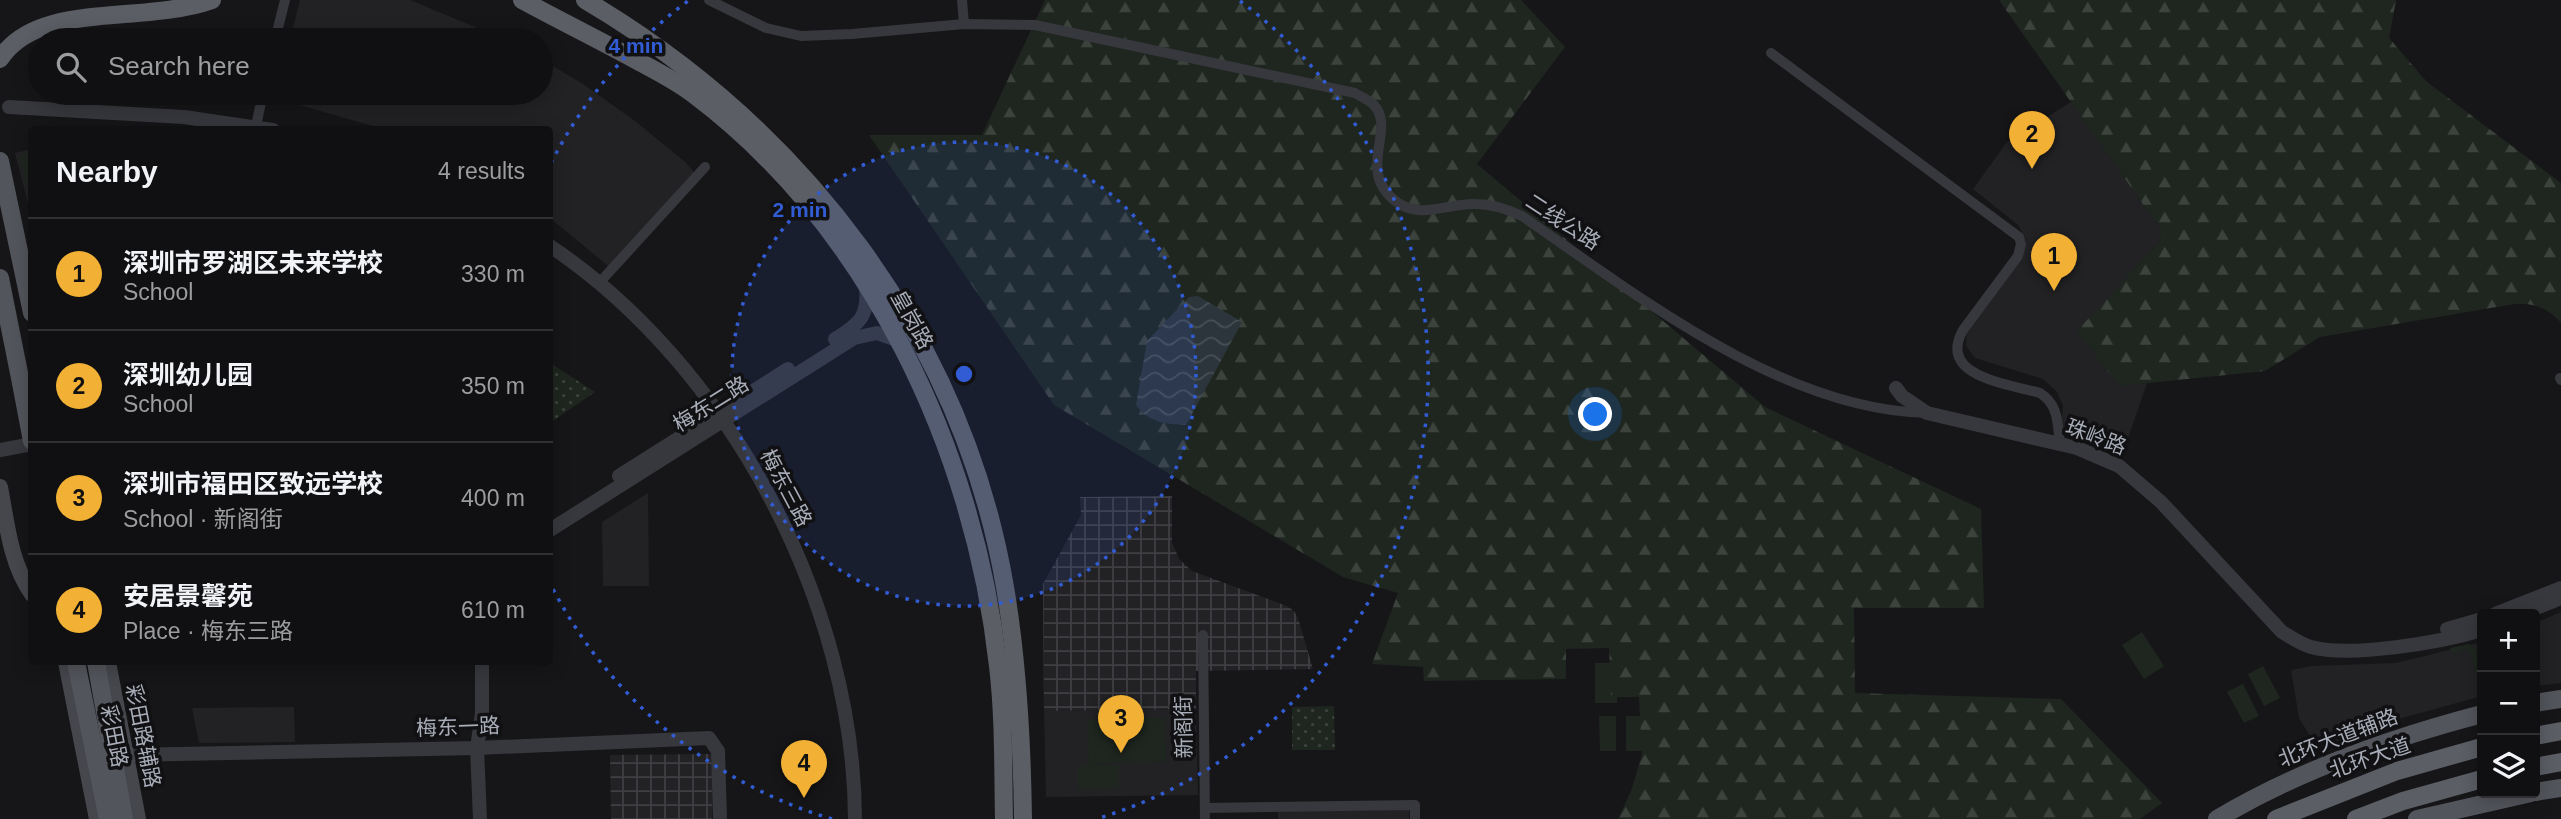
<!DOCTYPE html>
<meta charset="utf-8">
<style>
:root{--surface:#101012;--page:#1e1e20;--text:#f1f3f6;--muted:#9c9d9f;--line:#303032;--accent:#f2b134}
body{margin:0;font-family:Arial,"Noto Sans SC",sans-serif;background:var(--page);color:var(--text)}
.controls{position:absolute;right:21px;bottom:21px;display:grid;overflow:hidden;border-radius:7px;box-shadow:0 4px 18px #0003}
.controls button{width:63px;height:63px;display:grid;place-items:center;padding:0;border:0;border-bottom:2px solid var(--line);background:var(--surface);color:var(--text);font:35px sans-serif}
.you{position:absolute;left:1596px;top:415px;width:24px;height:24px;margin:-18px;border:5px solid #fff;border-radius:50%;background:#1a73e8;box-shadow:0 0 0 10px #1a73e833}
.badge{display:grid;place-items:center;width:46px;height:46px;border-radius:50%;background:var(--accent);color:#111;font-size:23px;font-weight:700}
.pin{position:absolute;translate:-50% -58px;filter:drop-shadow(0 2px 4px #0008)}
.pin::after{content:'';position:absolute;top:37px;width:24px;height:21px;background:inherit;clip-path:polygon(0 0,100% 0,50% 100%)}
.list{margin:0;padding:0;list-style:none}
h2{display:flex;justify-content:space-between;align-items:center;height:91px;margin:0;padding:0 28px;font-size:30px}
h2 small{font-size:23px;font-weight:400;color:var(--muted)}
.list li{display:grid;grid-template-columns:46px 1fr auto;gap:21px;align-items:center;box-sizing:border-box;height:112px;padding:0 28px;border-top:2px solid var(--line)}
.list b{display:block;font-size:26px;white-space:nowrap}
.list p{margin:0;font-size:23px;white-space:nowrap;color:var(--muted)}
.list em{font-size:23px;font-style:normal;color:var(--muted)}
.icon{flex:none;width:38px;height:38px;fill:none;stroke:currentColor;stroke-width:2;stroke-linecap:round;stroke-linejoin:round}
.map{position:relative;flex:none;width:2561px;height:819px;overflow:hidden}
.search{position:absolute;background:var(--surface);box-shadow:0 4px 18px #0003;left:28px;top:28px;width:525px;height:77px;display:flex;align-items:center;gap:18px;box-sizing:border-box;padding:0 24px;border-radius:38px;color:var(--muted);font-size:26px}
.panel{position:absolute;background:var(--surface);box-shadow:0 4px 18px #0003;left:28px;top:126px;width:525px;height:539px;border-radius:7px}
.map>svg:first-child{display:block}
.built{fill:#222225}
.industrial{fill:url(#industrial-grid)}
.grass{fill:#1e261f}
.forest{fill:url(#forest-firs)}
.garden{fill:url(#garden-dots)}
.water{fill:url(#water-waves)}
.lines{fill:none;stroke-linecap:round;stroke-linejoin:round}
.minor{stroke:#37383d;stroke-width:10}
.tertiary{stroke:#37383d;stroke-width:14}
.secondary{stroke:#45474d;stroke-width:16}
.primary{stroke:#53555c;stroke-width:18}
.trunk{stroke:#5b5e65;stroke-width:18}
.primary-bridge{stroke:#53555c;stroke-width:18}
.ring{fill:none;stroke:#325cd3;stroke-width:3.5;stroke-dasharray:3.5 7}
.labels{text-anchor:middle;stroke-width:7;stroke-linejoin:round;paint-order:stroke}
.street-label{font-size:21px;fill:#a8adb8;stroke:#111113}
.centre{fill:#325cd3;stroke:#111113;stroke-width:3.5}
.ring-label{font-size:21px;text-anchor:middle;font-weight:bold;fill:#325cd3;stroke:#111113;stroke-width:7;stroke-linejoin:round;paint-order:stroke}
</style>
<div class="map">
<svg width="2561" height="819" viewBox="0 0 2561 819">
<defs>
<pattern id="industrial-grid" width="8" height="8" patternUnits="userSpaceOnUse" patternTransform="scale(1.75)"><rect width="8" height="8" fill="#222225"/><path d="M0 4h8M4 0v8" fill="none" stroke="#3f3f43"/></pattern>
<pattern id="forest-firs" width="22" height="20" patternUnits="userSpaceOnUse" patternTransform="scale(1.75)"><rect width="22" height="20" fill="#1e261f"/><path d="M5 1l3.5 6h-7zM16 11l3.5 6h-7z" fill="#3c433d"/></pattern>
<pattern id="garden-dots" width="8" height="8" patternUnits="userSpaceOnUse" patternTransform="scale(1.75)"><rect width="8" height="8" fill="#1e261f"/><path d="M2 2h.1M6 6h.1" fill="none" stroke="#3c433d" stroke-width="1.8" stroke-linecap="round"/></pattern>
<pattern id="water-waves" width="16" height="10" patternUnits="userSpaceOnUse" patternTransform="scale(1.75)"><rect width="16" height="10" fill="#2c353c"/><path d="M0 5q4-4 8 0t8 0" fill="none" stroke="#485056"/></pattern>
</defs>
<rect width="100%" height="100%" fill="#161618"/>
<g class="built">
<path d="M300 0H410L506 40H290Z"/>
<path d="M541 59 583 84 635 121 684 161 699 177 613 270 550 218V130L383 129 293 103 286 93H541Z"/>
<path d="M2071 102 2161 230 2159 242 2078 331 2119 386 2147 383 2124 450 2061 429 2063 406 2057 392 2043 379 1975 358 1966 346 1967 327 2021 256 2026 240 2018 225 1973 189 2007 142Z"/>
<path d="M31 149V215L15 153Z"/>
<path d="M648 493 649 586H603L602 522Z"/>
<path d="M2561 612V683L2535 686V623Z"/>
<path d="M2482 642V696L2395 720 2318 749 2299 718 2291 670 2312 666 2396 663Z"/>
<path d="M294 707 295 742 199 743 192 708Z"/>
<path d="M1196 709 1198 795 1046 797 1044 711Z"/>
<path d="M1409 810V819H1278V811Z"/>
</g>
<g class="industrial">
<path d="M1172 496V542L1179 559 1192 571 1287 606 1294 611 1298 618 1313 669 1196 671V709L1044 711 1043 584 1081 515 1080 497Z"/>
<path d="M712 754V819H611L610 755Z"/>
</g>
<g class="grass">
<path d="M31 152 32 194 29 195 19 156Z"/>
<path d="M2142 632 2164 666 2144 679 2122 645Z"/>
<path d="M2469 644 2479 652 2482 678 2479 679 2470 652 2467 650 2451 654 2450 648Z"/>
<rect x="1595" y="663" width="22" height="40"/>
<path d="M2263 666 2280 698 2264 706 2248 674Z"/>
<path d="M2243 684 2259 716 2244 723 2227 692Z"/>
<path d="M1599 716H1616V751H1600Z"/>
<path d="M1626 716H1642L1643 751H1626Z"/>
<path d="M1165 718 1166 762 1089 764 1088 719Z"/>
<path d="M1078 765H1119V788L1078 789Z"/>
</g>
<g class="forest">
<path d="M1045 0H1521L1565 47 1477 164 1765 407 1981 509 1984 608H1854L1855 693 2061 699 2162 803 2140 819H1618L1631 791 1642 755 1639 697H1611L1609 648 1566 649V679L1424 681 1423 667 1372 664 1398 593 1343 577 1054 405 869 135H982Z"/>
<path d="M1999 0H2396L2389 38 2427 82 2561 183V323C2548 307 2533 303 2514 304L2320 337 2265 371 2119 386 2077 331 2159 242 2161 230Z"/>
</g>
<g class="garden">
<path d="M550 363 595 392 550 423Z"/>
<path d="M1334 706 1335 750H1292V707Z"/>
</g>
<path class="water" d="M1198 296 1242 322 1186 425C1166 424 1149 423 1136 405L1147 341 1189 297Z"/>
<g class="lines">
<g class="minor">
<path d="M709 0 766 28 801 36 852 34 964 24 1035 25 1355 93C1362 97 1369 100 1374 105 1397 130 1354 172 1398 203 1422 219 1449 203 1476 204 1493 204 1507 209 1522 216 1637 295 1782 410 1927 413"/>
<path d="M962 0 964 24"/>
<path d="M275 40 285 0"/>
<path d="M1771 53 2019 237 2021 244 2018 256 1963 330C1937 377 2009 384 2040 393 2059 405 2057 423 2060 443"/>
<path d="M256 126 263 93"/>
<path d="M600 282 705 167"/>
<path d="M2560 378 2561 380"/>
<path d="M1203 635 1205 819"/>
<path d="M1205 808 1415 805V819"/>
</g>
<g class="tertiary">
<path d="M9 107 184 117 273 130"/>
<path d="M550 246C730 367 854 603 855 819"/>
<path d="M835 339C859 324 869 317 866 287"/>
<path d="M1896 388 1902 396 1927 413 2077 448 2119 466 2161 502 2282 632C2291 637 2300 644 2311 647 2351 658 2442 642 2482 630"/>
<path d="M0 450 32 444"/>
<path d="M619 476 788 369"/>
<path d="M550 530 854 338 877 333 899 341"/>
<path d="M2495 614 2561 588"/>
<path d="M2521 614 2561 598"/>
<path d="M2447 629 2482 619"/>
<path d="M125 755 477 748 709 738 718 751 720 819"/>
<path d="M480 819 477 748 482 713V662"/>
</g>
<g class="secondary">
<path d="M0 487C7 523 10 563 32 594"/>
<path d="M66 662 97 819"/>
<path d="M108 662 138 819"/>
</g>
<g class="primary">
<path d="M0 161 32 313"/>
<path d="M0 278 21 383"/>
<path d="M76 662 108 819"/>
<path d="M96 662 124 819"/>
<path d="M2535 703 2561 699"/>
<path d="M2535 792 2561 788"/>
<path d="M2217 819C2299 770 2390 738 2482 714"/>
<path d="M2417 819 2531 793"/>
</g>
<g class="trunk">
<path d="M522 0C559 20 597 39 634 59 654 70 675 80 693 94 870 227 974 449 998 666 1004 717 1003 768 1004 819"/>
<path d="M585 0C802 128 962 336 1005 587 1018 664 1022 741 1023 819"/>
<path d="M0 59C38 0 142 25 212 0"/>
<path d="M2535 736 2561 731"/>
<path d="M2535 767 2561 762"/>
<path d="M2276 819 2397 771 2482 747"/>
<path d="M2356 819 2403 801 2482 779"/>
</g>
<path class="primary-bridge" d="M21 383 32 441"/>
</g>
<circle cx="964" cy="374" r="232" fill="#325cd3" fill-opacity=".12"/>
<g class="ring">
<circle cx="964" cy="374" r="232"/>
<path d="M832 819A464 464 0 0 1 551 585M551 163A464 464 0 0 1 688 1M1240 1A464 464 0 0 1 1096 819"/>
</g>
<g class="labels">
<g class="street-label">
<text transform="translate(1563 222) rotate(33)" y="7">二线公路</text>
<text transform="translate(912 320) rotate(61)" y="7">皇岗路</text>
<text transform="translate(711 404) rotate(-32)" y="7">梅东二路</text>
<text transform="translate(2096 437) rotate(21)" y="7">珠岭路</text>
<text transform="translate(786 488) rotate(62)" y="7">梅东三路</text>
<text transform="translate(458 727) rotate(-2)" y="7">梅东一路</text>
<text transform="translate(1184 727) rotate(-91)" y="7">新阁街</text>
<text transform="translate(114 736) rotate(79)" y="7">彩田路</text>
<text transform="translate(143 736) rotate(79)" y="7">彩田路辅路</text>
<text transform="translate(2338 738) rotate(-21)" y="7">北环大道辅路</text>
<text transform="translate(2370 758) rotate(-19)" y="7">北环大道</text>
</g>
</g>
<circle cx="964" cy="374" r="10" class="centre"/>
<g class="ring-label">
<text x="636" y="53">4 min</text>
<text x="800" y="217">2 min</text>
</g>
</svg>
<div class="controls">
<button>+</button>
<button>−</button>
<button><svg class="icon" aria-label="layers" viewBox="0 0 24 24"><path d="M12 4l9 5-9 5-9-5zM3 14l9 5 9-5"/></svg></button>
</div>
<div class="you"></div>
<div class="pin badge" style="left:2054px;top:291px">1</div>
<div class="pin badge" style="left:2032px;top:169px">2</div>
<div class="pin badge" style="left:1121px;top:753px">3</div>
<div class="pin badge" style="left:804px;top:798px">4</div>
<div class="search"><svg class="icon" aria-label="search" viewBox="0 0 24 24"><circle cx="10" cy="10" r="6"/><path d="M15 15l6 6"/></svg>Search here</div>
<section class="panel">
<h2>Nearby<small>4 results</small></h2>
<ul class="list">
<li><span class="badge">1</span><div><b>深圳市罗湖区未来学校</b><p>School</p></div><em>330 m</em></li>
<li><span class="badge">2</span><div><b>深圳幼儿园</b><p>School</p></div><em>350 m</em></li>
<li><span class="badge">3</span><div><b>深圳市福田区致远学校</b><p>School · 新阁街</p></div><em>400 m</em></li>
<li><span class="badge">4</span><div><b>安居景馨苑</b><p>Place · 梅东三路</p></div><em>610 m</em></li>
</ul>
</section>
</div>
